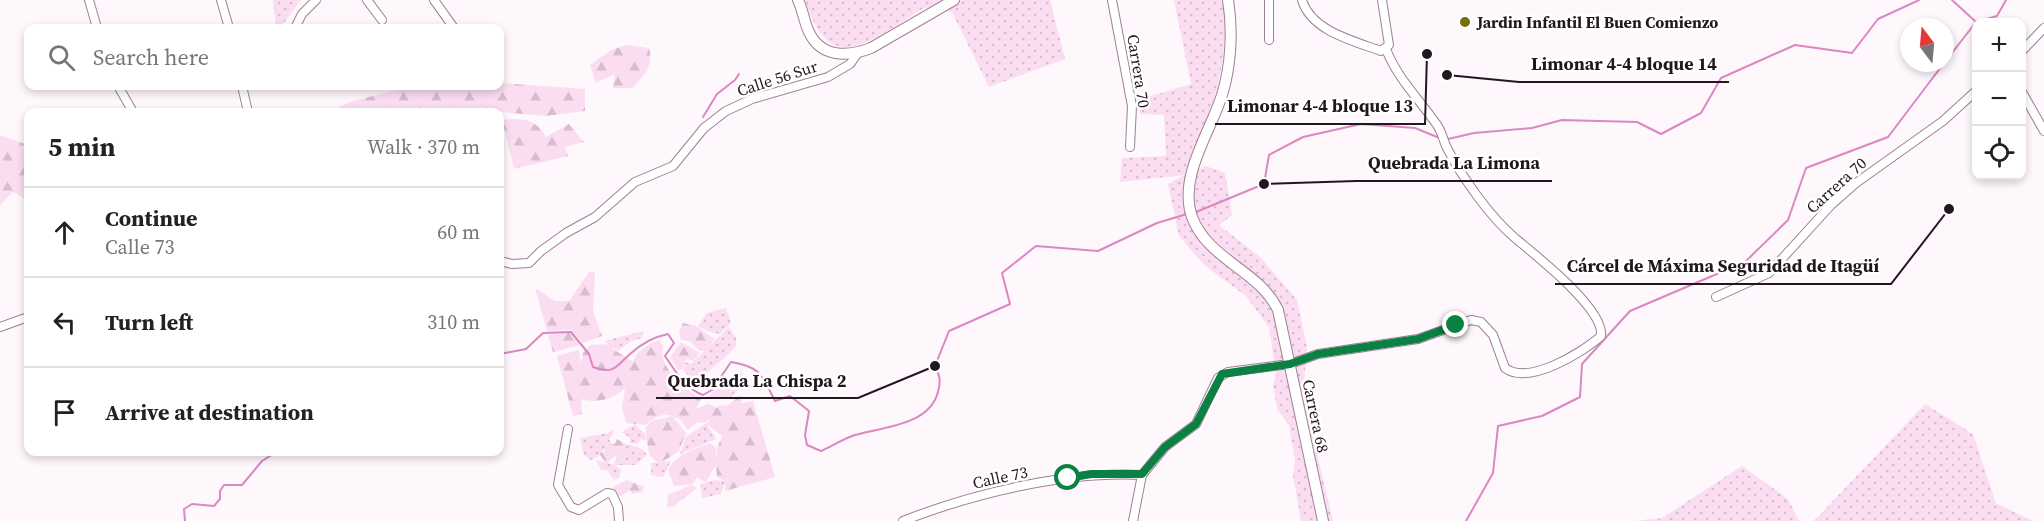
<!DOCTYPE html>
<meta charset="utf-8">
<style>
:root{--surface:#fff;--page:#f6f6f6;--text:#222;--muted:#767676;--line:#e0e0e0}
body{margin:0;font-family:"Source Serif 4",serif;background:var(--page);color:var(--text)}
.controls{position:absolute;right:18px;top:18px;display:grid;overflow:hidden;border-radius:12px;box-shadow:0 3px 9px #0003}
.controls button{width:54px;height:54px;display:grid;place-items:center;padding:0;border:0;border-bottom:2px solid var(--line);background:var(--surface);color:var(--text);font:30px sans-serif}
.compass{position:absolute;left:1900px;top:18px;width:54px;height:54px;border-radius:50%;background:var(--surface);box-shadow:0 3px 9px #0003;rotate:344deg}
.stop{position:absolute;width:18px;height:18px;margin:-14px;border:4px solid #0b8043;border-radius:50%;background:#fff}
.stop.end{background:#0b8043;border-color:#fff;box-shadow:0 2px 6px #0008}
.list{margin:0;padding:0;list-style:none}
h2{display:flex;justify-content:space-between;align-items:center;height:78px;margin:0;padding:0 24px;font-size:26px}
h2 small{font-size:20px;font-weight:400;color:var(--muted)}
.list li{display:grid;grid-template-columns:39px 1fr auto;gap:18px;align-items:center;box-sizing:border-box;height:90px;padding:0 24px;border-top:2px solid var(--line)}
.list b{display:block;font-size:22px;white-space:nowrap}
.list p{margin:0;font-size:20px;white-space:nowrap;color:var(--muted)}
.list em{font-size:20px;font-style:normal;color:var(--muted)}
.icon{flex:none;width:33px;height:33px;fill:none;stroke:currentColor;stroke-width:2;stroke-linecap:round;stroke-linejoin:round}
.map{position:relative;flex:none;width:2044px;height:521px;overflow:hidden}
.search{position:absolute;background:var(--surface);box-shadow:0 3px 9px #0003;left:24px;top:24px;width:480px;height:66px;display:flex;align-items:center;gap:15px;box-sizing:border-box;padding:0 21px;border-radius:12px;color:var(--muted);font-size:22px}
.panel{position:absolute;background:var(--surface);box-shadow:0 3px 9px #0003;left:24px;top:108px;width:480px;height:348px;border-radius:12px}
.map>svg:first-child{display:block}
.grass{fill:url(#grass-dots)}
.forest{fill:url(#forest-firs)}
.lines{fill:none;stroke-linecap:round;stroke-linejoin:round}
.stream{stroke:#db87c4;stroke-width:2}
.minor-casing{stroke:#9f7f95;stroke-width:10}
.tertiary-casing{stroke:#9f7f95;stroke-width:12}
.minor{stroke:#fff;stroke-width:8}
.tertiary{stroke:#fff;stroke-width:10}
.route{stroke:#0b8043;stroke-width:8}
.poi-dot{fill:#786e0c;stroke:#fff;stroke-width:2}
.labels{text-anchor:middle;stroke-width:5;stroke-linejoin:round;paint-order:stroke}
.poi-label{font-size:16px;font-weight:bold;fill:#23171f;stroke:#fff;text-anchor:start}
.street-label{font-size:16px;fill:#23171f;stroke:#fff}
.leader{fill:none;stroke:#23171f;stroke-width:2}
.callout-dot{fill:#23171f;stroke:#fff;stroke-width:2}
.callout-label{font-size:18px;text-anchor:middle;font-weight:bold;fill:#23171f;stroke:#fff;stroke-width:5;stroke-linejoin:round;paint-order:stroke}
</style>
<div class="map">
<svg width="2044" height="521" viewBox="0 0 2044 521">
<defs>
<pattern id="grass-dots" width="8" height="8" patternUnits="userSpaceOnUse" patternTransform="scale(1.5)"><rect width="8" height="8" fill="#fbddf1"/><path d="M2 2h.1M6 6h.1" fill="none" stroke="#d7bdce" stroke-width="1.8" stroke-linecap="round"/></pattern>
<pattern id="forest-firs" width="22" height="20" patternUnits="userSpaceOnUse" patternTransform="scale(1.5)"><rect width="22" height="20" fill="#fbddf1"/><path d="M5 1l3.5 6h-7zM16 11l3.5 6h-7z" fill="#d7bdce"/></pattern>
</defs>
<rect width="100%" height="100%" fill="#fef7fb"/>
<g class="grass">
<path d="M273 0H301L280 28H276Z"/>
<path d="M805 0H1050L1065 59 989 87 952 12C945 11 932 6 925 8 919 9 911 17 905 20 857 50 827 69 805 0Z"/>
<path d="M1174 0H1225C1229 65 1211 113 1191 173L1206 166 1225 173 1232 215 1219 225 1260 257 1297 300 1307 347 1303 396 1333 521H1301L1293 475 1295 460 1289 425 1277 409 1273 385 1276 374 1269 327 1246 296 1204 265 1179 236 1168 184 1185 175 1120 182 1122 158 1166 156 1164 115 1140 114 1138 100 1191 84Z"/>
<path d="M726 308 731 323 720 334 707 331 698 326 707 313Z"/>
<path d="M729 327 736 337V346C728 356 720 361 711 369 699 379 697 386 684 371L685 362 691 364Z"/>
<path d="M644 331 642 338 631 341 618 351 604 341Z"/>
<path d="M1925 404 1973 434 1996 503 2033 521H1814Z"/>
<path d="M706 423 716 439 680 454 686 437Z"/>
<path d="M635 424 645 434 646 440 641 439 637 444 630 443V438L622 432Z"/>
<path d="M613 429V434L609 439 610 441 598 457 591 460 584 455 580 438 608 433Z"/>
<path d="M628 444 642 449 647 455 636 465H615L621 470 619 478 614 480 607 470H601L596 460 614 465 617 456Z"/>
<path d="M671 461 663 477 651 475V463Z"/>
<path d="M1742 466 1788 499 1799 521H1636L1662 518Z"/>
<path d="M715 480 725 481 721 494 702 498 700 484Z"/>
</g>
<g class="forest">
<path d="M626 45 649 48C654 65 644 77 632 88H613L615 74 596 83 590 65 611 50Z"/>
<path d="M500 83 585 89V111L545 116 500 112H329L353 101 413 86H500Z"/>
<path d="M515 119C531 120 538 123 546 137L569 124 584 142 565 147 568 156 514 169 502 120Z"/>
<path d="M0 135 28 145V200L13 192 0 205Z"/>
<path d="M589 272H595L593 311 602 336 583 343 571 330 547 331 535 288 555 301H569Z"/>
<path d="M683 323 696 326 714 339 707 351H699L690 341 681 340 679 332Z"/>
<path d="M571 332 580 345 553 352 548 335Z"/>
<path d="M659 340 663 347C658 368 685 388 701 399L696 409 708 404 717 408 719 405 727 406 741 395 742 403 753 401 775 477 725 491V481L717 477 716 465 706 482 697 477 693 484 674 486 668 470C677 453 694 450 710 443L716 448 717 460V448L722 436 707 424 710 419 704 423 697 422 688 430 681 420 672 416 686 433 679 451 659 464 649 454 645 428 651 421 672 416C662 412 653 419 645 425L626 423 622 407 625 388C614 399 597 404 581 399L582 414 573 416 557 356 579 350 581 364 583 353 590 345 611 344 613 349 633 362C636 351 649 344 659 340Z"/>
<path d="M681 342 700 353 694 361 686 359 683 369 678 370 670 357Z"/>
<path d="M741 371 747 382 728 399 707 398 722 380Z"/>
<path d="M617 439 627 445 620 457 615 456 606 464 599 453 604 452 605 447 610 442 615 444Z"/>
<path d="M627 480 644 487 642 492 632 494 630 490 621 496 614 494 613 487Z"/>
<path d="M691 485 697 488 676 504 677 506 667 507 668 495Z"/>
</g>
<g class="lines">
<g class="stream">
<path d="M1952 0 1976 22 1997 16 2006 0"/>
<path d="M1945 62 1976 22"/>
<path d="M703 117 717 94 735 80 739 74"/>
<path d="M1448 139 1474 133 1532 128 1562 120 1637 122 1661 134 1701 113 1721 78 1795 45 1852 53 1878 19 1919 0"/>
<path d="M1196 212 1264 184 1269 155 1303 137 1361 124 1415 128 1442 139"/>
<path d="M500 354 526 349 543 333 571 332 589 354 593 367C615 375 616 366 630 354 641 344 653 337 668 334L674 343 665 356C675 371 686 389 703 395L712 390 731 362C762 367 762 376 775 401L790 396 809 411 805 435 807 445 821 451C832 446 843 439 855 435 882 427 929 426 938 392 941 381 940 376 935 366L949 331 1010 304 1002 273 1036 246 1098 251 1157 223 1187 214"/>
<path d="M185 521 184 509 192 504 214 506 220 499V491L224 485H242L262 461 273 454 294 452"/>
<path d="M1466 521 1493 473 1498 426 1542 416 1580 397 1582 364 1630 311 1745 262 1788 220 1806 168 1888 137 1944 63"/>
</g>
<defs>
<g id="minor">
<path d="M89 0 97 28"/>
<path d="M221 0 229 28"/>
<path d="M367 0 382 20"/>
<path d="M434 0 454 28"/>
<path d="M1112 0 1132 106 1130 147"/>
<path d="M1302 0C1311 31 1354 41 1381 51L1389 45 1382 0"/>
<path d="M295 28 302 14 316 0"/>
<path d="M1269 40V0"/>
<path d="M2022 51 2044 28"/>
<path d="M118 86 133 112"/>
<path d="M242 86 248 112"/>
<path d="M2022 92 2044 131"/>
<path d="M500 261 512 264 529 263 541 251 566 233 595 217 635 182 673 166 704 128 726 111 752 99 828 77 850 64 858 53"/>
<path d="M1716 297 1769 273 1831 205 1856 183 1943 121 1976 91"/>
<path d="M0 327 28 317"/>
<path d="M568 429 558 485 571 507 579 510 607 493 612 494 618 507 619 521"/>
<path d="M1142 475 1165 447 1196 424 1218 378 1228 372 1290 364 1318 354 1418 339 1471 320 1481 322 1493 335 1505 368C1529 386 1583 352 1601 336 1605 309 1535 255 1515 238 1490 217 1461 176 1446 146 1443 139 1442 132 1437 125 1420 100 1397 78 1386 49"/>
<path d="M903 521C974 493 1066 471 1142 475"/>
<path d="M1133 521 1142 475"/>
</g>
<g id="tertiary">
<path d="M798 0C803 10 804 22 809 32 821 58 848 57 871 48L954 0"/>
<path d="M1228 0C1233 30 1231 66 1222 95 1210 133 1178 177 1192 217 1208 260 1259 270 1278 310L1323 521"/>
</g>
</defs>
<use href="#minor" class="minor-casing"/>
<use href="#tertiary" class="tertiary-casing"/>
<use href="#minor" class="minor"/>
<use href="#tertiary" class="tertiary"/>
</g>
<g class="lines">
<path class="route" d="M1068 478 1091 474H1142L1165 447 1196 424 1222 374 1290 364 1318 354 1418 339 1456 325"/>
</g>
<circle class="poi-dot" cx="1465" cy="22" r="6"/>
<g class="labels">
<g class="poi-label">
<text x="1477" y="28">Jardin Infantil El Buen Comienzo</text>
</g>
<g class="street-label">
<text transform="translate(1139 71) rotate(81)" y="6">Carrera 70</text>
<text transform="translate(777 78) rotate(-18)" y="6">Calle 56 Sur</text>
<text transform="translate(1836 185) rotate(-42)" y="6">Carrera 70</text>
<text transform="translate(1316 416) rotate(78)" y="6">Carrera 68</text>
<text transform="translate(1000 477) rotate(-12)" y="6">Calle 73</text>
</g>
</g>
<path class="leader" d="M1447 75L1519 82H1729M1427 54L1425 124H1215M1264 184L1356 181H1552M1949 209L1891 284H1555M935 366L858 398H656"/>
<g class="callout-dot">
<circle cx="1447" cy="75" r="6"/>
<circle cx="1427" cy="54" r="6"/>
<circle cx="1264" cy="184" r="6"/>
<circle cx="1949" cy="209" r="6"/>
<circle cx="935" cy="366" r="6"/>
</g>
<g class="callout-label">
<text x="1624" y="70">Limonar 4-4 bloque 14</text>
<text x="1320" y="112">Limonar 4-4 bloque 13</text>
<text x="1454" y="169">Quebrada La Limona</text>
<text x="1723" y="272">Cárcel de Máxima Seguridad de Itagüí</text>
<text x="757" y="387">Quebrada La Chispa 2</text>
</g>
</svg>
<div class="controls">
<button>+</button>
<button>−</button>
<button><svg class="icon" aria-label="locate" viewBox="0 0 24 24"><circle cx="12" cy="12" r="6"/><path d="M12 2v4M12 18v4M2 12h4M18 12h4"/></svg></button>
</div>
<svg class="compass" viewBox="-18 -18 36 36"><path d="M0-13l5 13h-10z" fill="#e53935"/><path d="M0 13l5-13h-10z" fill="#767676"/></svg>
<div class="stop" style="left:1068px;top:478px"></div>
<div class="stop end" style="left:1456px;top:325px"></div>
<div class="search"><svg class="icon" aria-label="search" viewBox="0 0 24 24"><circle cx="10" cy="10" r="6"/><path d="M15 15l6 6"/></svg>Search here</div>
<section class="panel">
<h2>5 min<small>Walk · 370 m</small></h2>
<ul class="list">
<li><svg class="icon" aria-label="ahead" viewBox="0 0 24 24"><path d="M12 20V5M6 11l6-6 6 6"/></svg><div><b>Continue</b><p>Calle 73</p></div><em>60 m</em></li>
<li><svg class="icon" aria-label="left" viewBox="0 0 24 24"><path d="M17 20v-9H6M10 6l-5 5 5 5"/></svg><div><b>Turn left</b></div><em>310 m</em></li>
<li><svg class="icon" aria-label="arrive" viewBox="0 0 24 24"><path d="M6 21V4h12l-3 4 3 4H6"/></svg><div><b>Arrive at destination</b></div></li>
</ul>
</section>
</div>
